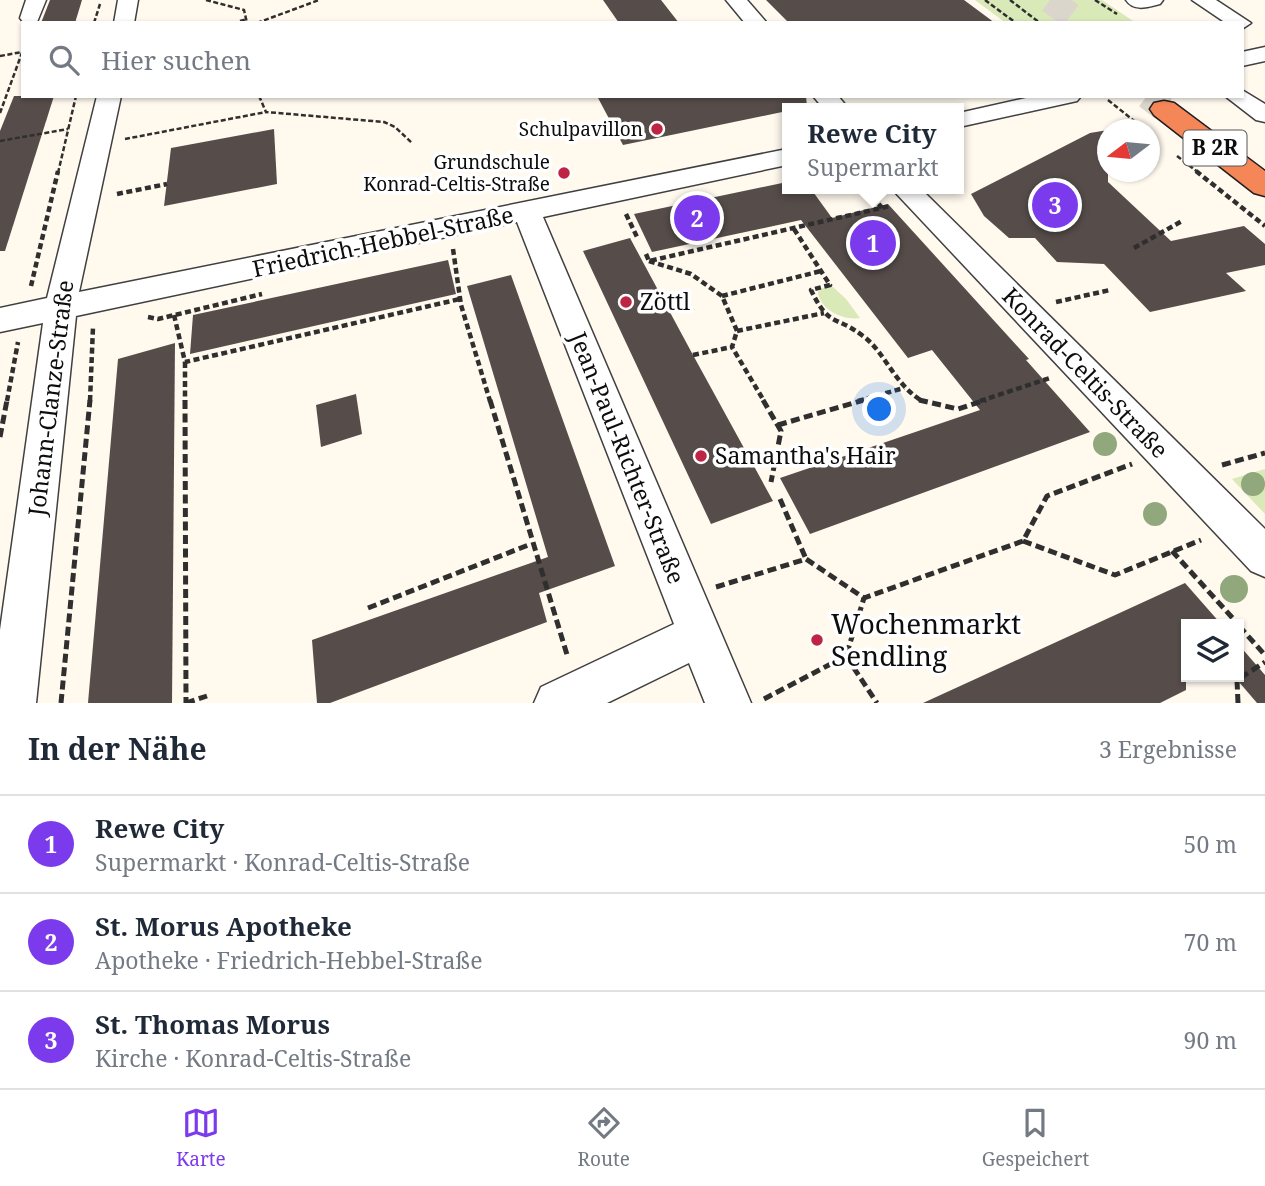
<!DOCTYPE html>
<html lang="de">
<meta charset="utf-8">
<style>
:root{--surface:#fff;--page:#f2f2f3;--text:#1f2937;--muted:#747a83;--line:#e0e1e3;--accent:#7c3aed}
body{margin:0;font-family:"Noto Serif",serif;background:var(--page);color:var(--text)}
.controls{position:absolute;right:21px;bottom:21px;display:grid;overflow:hidden;border-radius:0px;box-shadow:0 2px 5px #0004}
.controls button{width:63px;height:63px;display:grid;place-items:center;padding:0;border:0;border-bottom:2px solid var(--line);background:var(--surface);color:var(--text);font:35px sans-serif}
.compass{position:absolute;left:1097px;top:119px;width:63px;height:63px;border-radius:50%;background:var(--surface);box-shadow:0 2px 5px #0004;rotate:254deg}
.you{position:absolute;left:880px;top:410px;width:24px;height:24px;margin:-18px;border:5px solid #fff;border-radius:50%;background:#1a73e8;box-shadow:0 0 0 10px #1a73e833}
.badge{display:grid;place-items:center;width:46px;height:46px;border-radius:50%;background:var(--accent);color:#fff;font-size:23px;font-weight:700}
.pin{position:absolute;translate:-50% -50%;border:4px solid #fff;box-shadow:0 2px 7px #0006}
.popup{position:absolute;left:782px;top:103px;width:182px;height:91px;box-sizing:border-box;display:grid;place-content:center;border-radius:0px;background:var(--surface);filter:drop-shadow(0 2px 5px #0005);font-size:23px;white-space:nowrap;color:var(--muted)}
.popup b{font-size:26px;color:var(--text)}
.popup::after{content:'';position:absolute;left:50%;top:100%;margin-left:-14px;border:14px solid transparent;border-top-color:var(--surface)}
.list{margin:0;padding:0;list-style:none}
h2{display:flex;justify-content:space-between;align-items:center;height:91px;margin:0;padding:0 28px;font-size:30px}
h2 small{font-size:23px;font-weight:400;color:var(--muted)}
.list li{display:grid;grid-template-columns:46px 1fr auto;gap:21px;align-items:center;box-sizing:border-box;height:98px;padding:0 28px;border-top:2px solid var(--line)}
.list b{display:block;font-size:26px;white-space:nowrap}
.list p{margin:0;font-size:23px;white-space:nowrap;color:var(--muted)}
.list em{font-size:23px;font-style:normal;color:var(--muted)}
.icon{flex:none;width:38px;height:38px;fill:none;stroke:currentColor;stroke-width:2;stroke-linecap:round;stroke-linejoin:round}
.map{position:relative;flex:none;width:1265px;height:703px;overflow:hidden}
.search{position:absolute;background:var(--surface);box-shadow:0 2px 5px #0004;left:21px;right:21px;top:21px;height:77px;display:flex;align-items:center;gap:18px;box-sizing:border-box;padding:0 24px;border-radius:0px;color:var(--muted);font-size:26px}
.sheet{height:385px;background:var(--surface)}
nav{display:flex;justify-content:space-around;align-items:center;box-sizing:border-box;height:98px;border-top:2px solid var(--line);background:var(--surface);font-size:19px;color:var(--muted)}
nav a{display:grid;justify-items:center;gap:4px}
nav .on{color:var(--accent)}
.map>svg:first-child{display:block}
.green{fill:#d9e9b8}
.building{fill:#564d4a}
.lines{fill:none;stroke-linecap:round;stroke-linejoin:round}
.highway-tunnel{stroke:#dbd6cc;stroke-width:26;stroke-dasharray:26 13;stroke-linecap:butt}
.minor-casing{stroke:#404040;stroke-width:3}
.highway-casing{stroke:#1e1e1e;stroke-width:3}
.path-far2{stroke:#2f2f2f;stroke-width:2.5;stroke-dasharray:5 2.5;stroke-linecap:butt}
.path-far1{stroke:#2f2f2f;stroke-width:4.5;stroke-dasharray:6 3.5;stroke-linecap:butt}
.path{stroke:#2f2f2f;stroke-width:5;stroke-dasharray:9 4.5;stroke-linecap:butt}
.minor{fill:#fff;fill-rule:evenodd}
.highway{fill:#f48657;fill-rule:evenodd}
.tree{fill:#91a87c}
.poi-dot{fill:#be2544;stroke:#fff;stroke-width:2.5}
.labels{text-anchor:middle;stroke-width:7;stroke-linejoin:round;paint-order:stroke}
.far-poi-label{font-size:19px;fill:#0d0d0d;stroke:#fff;text-anchor:end}
.shield{fill:#fff;stroke:#565656;stroke-width:2}
.shield-label{font-size:21px;font-weight:bold;fill:#0d0d0d}
.street-label{font-size:23px;fill:#0d0d0d;stroke:#fff}
.poi-label{font-size:23px;fill:#0d0d0d;stroke:#fff;text-anchor:start}
.near-poi-label{font-size:28px;fill:#0d0d0d;stroke:#fff;text-anchor:start}
</style>
<div class="map">
<svg width="1265" height="703" viewBox="0 0 1265 703">
<rect width="100%" height="100%" fill="#fff9ee"/>
<g class="green">
<path d="M975 0H1102L1136 23H1006Z"/>
<path d="M833 287 846 299 860 318C844 321 820 310 818 292L823 288Z"/>
<path d="M1265 469V514L1232 479Z"/>
</g>
<g class="building">
<path d="M50 0H82L75 23H41Z"/>
<path d="M603 0H661L679 23H619Z"/>
<path d="M766 0H964L995 23H789Z"/>
<path d="M14 96H54L5 251H0V131Z"/>
<path d="M597 96H806L807 107 787 108V111L623 145Z"/>
<path d="M274 129 277 184 164 206 171 148Z"/>
<path d="M1108 130V182L1171 241 1244 226 1265 244V265L1226 273 1246 291 1150 312 1104 264 1057 262 1035 238H1009L984 216 971 194 1090 133Z"/>
<path d="M787 182V189H811L832 218 888 204 1029 359 1026 360 1090 432 810 534 780 478 980 410 932 350 908 358 801 220 652 252 634 214Z"/>
<path d="M630 238 693 355 773 501 711 524 583 251Z"/>
<path d="M448 260 456 294 190 354 193 315Z"/>
<path d="M511 275 615 566 539 593 547 622 330 703H317L312 640 548 557 467 286Z"/>
<path d="M175 343 172 703H88L118 359Z"/>
<path d="M356 394 362 434 321 447 316 405Z"/>
<path d="M1185 583 1221 624H1186V690L1160 703H923Z"/>
<path d="M1239 645 1265 675V703H1257L1239 682Z"/>
</g>
<g class="lines">
<g class="highway-tunnel">
<path d="M1050 0 1081 23"/>
<path d="M1147 96 1164 109"/>
</g>
<defs>
<g id="minor">
<path d="M26 0H46L37 22 24 23 20 18Z"/>
<path d="M118 0H138L134 23H114Z"/>
<path d="M726 0H747L767 23H745Z"/>
<path d="M1126 0H1163L1160 4C1148 7 1134 12 1126 0Z"/>
<path d="M1192 0H1216L1251 23 1242 29V23H1226Z"/>
<path d="M1265 47V61L1242 66V52Z"/>
<path d="M1242 90 1265 104V122L1256 120 1225 96H1242Z"/>
<path d="M97 96H121L79 292 787 149V165L543 217 751 703H705L689 663 607 703H534L541 687 674 624 517 222 76 316 36 703H0V630L43 323 0 332V308L47 298Z"/>
<path d="M813 96H838L848 108H823Z"/>
<path d="M1035 96H1081L1077 101 959 127V113Z"/>
<path d="M892 189H921L1265 529V577L1251 571Z"/>
</g>
<path id="highway" d="M1164 101 1174 103 1265 171V196L1254 193 1154 115 1150 109 1154 103Z"/>
</defs>
<use href="#minor" class="minor-casing"/>
<use href="#highway" class="highway-casing"/>
<g class="path-far2">
<path d="M206 0 244 10 247 23"/>
<path d="M985 0 1016 23"/>
<path d="M1010 0 1040 23"/>
<path d="M1095 0 1117 14"/>
<path d="M240 21 247 19"/>
<path d="M94 23 100 4"/>
<path d="M257 23 319 0"/>
<path d="M0 56 22 52"/>
<path d="M259 96 266 112 384 122 395 127 412 143"/>
<path d="M1108 100 1143 128"/>
<path d="M0 113 23 50"/>
<path d="M125 139 266 112"/>
<path d="M0 141 68 129"/>
<path d="M1177 156 1199 173"/>
<path d="M58 173 76 96"/>
</g>
<g class="path-far1">
<path d="M1196 171 1265 226"/>
<path d="M867 189 882 208"/>
<path d="M117 194 167 184"/>
<path d="M626 214 637 237"/>
<path d="M794 229 830 285 811 290C829 328 836 315 863 336 885 352 894 384 922 401"/>
<path d="M1134 248 1182 221"/>
<path d="M453 249 461 305 490 401"/>
<path d="M646 254 649 261 890 206"/>
<path d="M649 261 691 274 722 296 737 331 732 347 764 401"/>
<path d="M31 286 58 171"/>
<path d="M722 296 821 271"/>
<path d="M1056 302 1110 290"/>
<path d="M174 315 185 362 460 299"/>
<path d="M148 317 158 319 262 294"/>
<path d="M737 331 824 313"/>
<path d="M693 355 732 347"/>
<path d="M185 362V401"/>
<path d="M7 401 18 342"/>
<path d="M90 401 93 327"/>
<path d="M858 401 904 388"/>
<path d="M980 401 1050 378"/>
</g>
<g class="path">
<path d="M185 400 186 703"/>
<path d="M490 400 568 658"/>
<path d="M763 400 781 431 771 482"/>
<path d="M919 400 958 409 986 400"/>
<path d="M778 425 864 400"/>
<path d="M0 437 7 400"/>
<path d="M1222 465 1265 453"/>
<path d="M780 499 806 559"/>
<path d="M1023 541 1115 575 1201 540"/>
<path d="M1172 551 1238 624"/>
<path d="M716 587 806 559 864 598 1023 541 1047 496 1132 464"/>
<path d="M368 608 531 544"/>
<path d="M1239 626 1265 655"/>
<path d="M846 656 877 703"/>
<path d="M764 699 846 656 864 598"/>
<path d="M61 703 90 400"/>
<path d="M186 703 207 696"/>
<path d="M1238 703 1237 680 1265 662"/>
</g>
<use href="#minor" class="minor"/>
<use href="#highway" class="highway"/>
</g>
<g class="tree">
<circle cx="1105" cy="444" r="12"/>
<circle cx="1253" cy="484" r="12"/>
<circle cx="1155" cy="514" r="12"/>
<circle cx="1234" cy="589" r="14"/>
</g>
<g class="poi-dot">
<circle cx="657" cy="129" r="7"/>
<circle cx="564" cy="173" r="7"/>
<circle cx="626" cy="302" r="7"/>
<circle cx="701" cy="456" r="7"/>
<circle cx="817" cy="640" r="7"/>
</g>
<g class="labels">
<g class="far-poi-label">
<text x="643" y="136">Schulpavillon</text>
<text x="550" y="169">Grundschule<tspan x="550" dy="22">Konrad-Celtis-Straße</tspan></text>
</g>
<rect class="shield" x="1183.5" y="130.5" width="63" height="35" rx="5"/>
<g class="shield-label">
<text x="1215" y="155">B 2R</text>
</g>
<g class="street-label">
<text transform="translate(383 242) rotate(-12)" y="8">Friedrich-Hebbel-Straße</text>
<text transform="translate(1085 373) rotate(46)" y="8">Konrad-Celtis-Straße</text>
<text transform="translate(51 398) rotate(-83)" y="8">Johann-Clanze-Straße</text>
<text transform="translate(627 458) rotate(68)" y="8">Jean-Paul-Richter-Straße</text>
</g>
<g class="poi-label">
<text x="640" y="310">Zöttl</text>
<text x="715" y="464">Samantha's Hair</text>
</g>
<g class="near-poi-label">
<text x="831" y="634">Wochenmarkt<tspan x="831" dy="32">Sendling</tspan></text>
</g>
</g>
</svg>
<div class="controls">
<button><svg class="icon" aria-label="layers" viewBox="0 0 24 24"><path d="M12 4l9 5-9 5-9-5zM3 14l9 5 9-5"/></svg></button>
</div>
<svg class="compass" viewBox="-18 -18 36 36"><path d="M0-13l5 13h-10z" fill="#e53935"/><path d="M0 13l5-13h-10z" fill="#747a83"/></svg>
<div class="you"></div>
<div class="pin badge" style="left:873px;top:243px">1</div>
<div class="popup"><b>Rewe City</b>Supermarkt</div>
<div class="pin badge" style="left:697px;top:218px">2</div>
<div class="pin badge" style="left:1055px;top:205px">3</div>
<div class="search"><svg class="icon" aria-label="search" viewBox="0 0 24 24"><circle cx="10" cy="10" r="6"/><path d="M15 15l6 6"/></svg>Hier suchen</div>
</div>
<section class="sheet">
<h2>In der Nähe<small>3 Ergebnisse</small></h2>
<ul class="list">
<li><span class="badge">1</span><div><b>Rewe City</b><p>Supermarkt · Konrad-Celtis-Straße</p></div><em>50 m</em></li>
<li><span class="badge">2</span><div><b>St. Morus Apotheke</b><p>Apotheke · Friedrich-Hebbel-Straße</p></div><em>70 m</em></li>
<li><span class="badge">3</span><div><b>St. Thomas Morus</b><p>Kirche · Konrad-Celtis-Straße</p></div><em>90 m</em></li>
</ul>
</section>
<nav>
<a class="on"><svg class="icon" aria-label="map" viewBox="0 0 24 24"><path d="M3 6l6-2 6 2 6-2v14l-6 2-6-2-6 2zM9 4v14M15 6v14"/></svg>Karte</a>
<a><svg class="icon" aria-label="directions" viewBox="0 0 24 24"><path d="M12 3l9 9-9 9-9-9zM9 14v-3h6M13 9l2 2-2 2"/></svg>Route</a>
<a><svg class="icon" aria-label="saved" viewBox="0 0 24 24"><path d="M7 4h10v16l-5-4-5 4z"/></svg>Gespeichert</a>
</nav>
